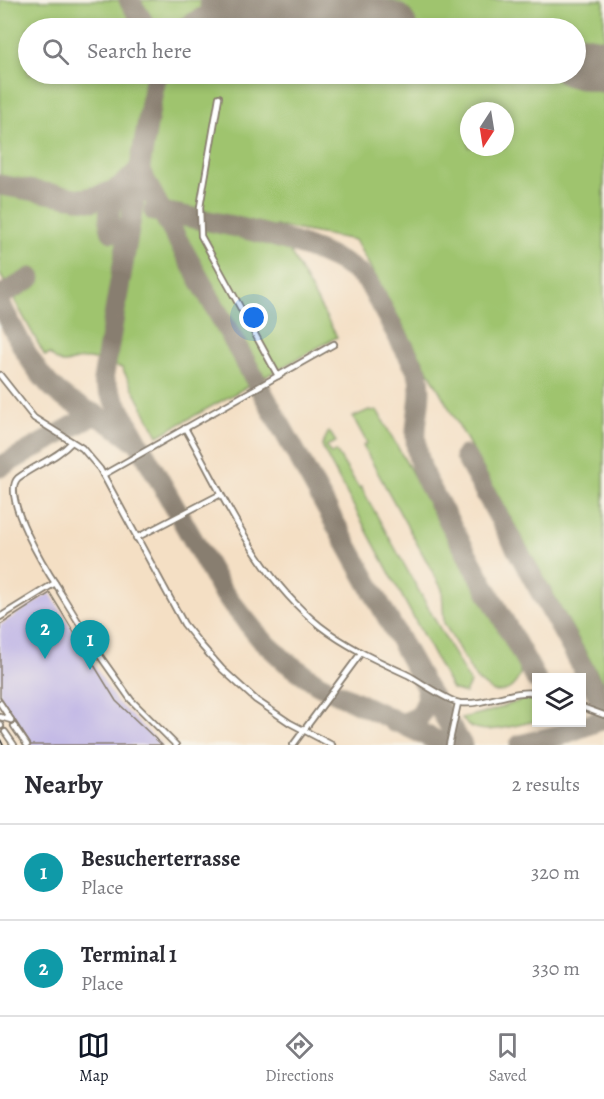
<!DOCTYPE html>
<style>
:root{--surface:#fff;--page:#f7f7f7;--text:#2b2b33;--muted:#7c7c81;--line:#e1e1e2;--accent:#111827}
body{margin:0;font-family:Alegreya,serif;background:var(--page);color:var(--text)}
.controls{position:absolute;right:18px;bottom:18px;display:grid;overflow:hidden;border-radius:0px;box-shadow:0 3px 9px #0003}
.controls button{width:54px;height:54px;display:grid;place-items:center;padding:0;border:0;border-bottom:2px solid var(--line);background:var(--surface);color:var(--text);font:30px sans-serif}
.compass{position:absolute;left:460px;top:102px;width:54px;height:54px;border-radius:50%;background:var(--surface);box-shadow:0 3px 9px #0003;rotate:192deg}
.you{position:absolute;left:254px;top:318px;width:21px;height:21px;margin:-15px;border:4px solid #fff;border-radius:50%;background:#1a73e8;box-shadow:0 0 0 9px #1a73e833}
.badge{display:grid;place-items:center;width:39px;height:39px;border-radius:50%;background:var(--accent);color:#fff;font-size:20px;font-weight:700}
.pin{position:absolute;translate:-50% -50px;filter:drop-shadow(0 2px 3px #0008)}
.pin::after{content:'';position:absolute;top:32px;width:21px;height:18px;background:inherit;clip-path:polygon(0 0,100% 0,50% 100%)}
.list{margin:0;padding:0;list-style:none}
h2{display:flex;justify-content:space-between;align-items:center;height:78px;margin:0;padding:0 24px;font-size:26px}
h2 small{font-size:20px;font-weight:400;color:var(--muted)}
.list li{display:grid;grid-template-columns:39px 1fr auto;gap:18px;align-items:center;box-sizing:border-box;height:96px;padding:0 24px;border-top:2px solid var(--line)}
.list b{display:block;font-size:22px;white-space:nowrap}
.list p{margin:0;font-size:20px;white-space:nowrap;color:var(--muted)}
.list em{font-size:20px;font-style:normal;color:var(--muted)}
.icon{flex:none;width:33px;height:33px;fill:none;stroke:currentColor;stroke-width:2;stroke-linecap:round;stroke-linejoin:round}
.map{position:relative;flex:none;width:604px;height:745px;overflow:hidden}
.search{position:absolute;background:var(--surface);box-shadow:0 3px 9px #0003;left:18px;right:18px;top:18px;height:66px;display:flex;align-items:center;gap:15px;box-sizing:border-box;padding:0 21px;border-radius:33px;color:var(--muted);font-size:22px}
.sheet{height:270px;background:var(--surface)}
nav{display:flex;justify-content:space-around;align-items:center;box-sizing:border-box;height:84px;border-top:2px solid var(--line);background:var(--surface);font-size:16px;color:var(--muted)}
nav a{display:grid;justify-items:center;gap:3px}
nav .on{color:var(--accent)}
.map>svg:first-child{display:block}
.green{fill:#9fc46e;stroke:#5e7045;stroke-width:1.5;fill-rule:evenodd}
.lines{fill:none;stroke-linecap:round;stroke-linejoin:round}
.taxiway{stroke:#887e70;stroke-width:21}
.runway{stroke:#887e70;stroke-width:54}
.building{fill:#c3b9e6}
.lane-casing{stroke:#887e70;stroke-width:8}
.lane{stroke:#fff;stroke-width:4.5}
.tram{stroke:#1c1c1c;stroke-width:1.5}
</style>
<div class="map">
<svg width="604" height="745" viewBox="0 0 604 745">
<rect width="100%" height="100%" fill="#f7f3e8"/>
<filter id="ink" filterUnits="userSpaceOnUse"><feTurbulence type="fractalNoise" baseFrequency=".0167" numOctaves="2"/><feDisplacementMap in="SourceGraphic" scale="12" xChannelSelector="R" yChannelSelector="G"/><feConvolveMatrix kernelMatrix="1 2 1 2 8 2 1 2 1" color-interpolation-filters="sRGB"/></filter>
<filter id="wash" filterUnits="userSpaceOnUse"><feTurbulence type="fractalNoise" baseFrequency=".008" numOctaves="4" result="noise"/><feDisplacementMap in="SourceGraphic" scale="24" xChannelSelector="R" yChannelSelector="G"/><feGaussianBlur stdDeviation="1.35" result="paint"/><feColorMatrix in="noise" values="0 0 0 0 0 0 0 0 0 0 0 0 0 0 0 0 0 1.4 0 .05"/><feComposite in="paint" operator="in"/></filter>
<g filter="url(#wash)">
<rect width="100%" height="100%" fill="#f4dfc4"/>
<g class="green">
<path d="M0 0H604V685L355 240 276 226 337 337 158 436 122 368C111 365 96 358 84 359 67 359 66 371 50 354L45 356 0 274ZM28 28H576V74H28ZM469 111H505V147H469Z"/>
<path d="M369 410 378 412 521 668C519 684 508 695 492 691L476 679 444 623 442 589 363 446 367 443 353 417Z"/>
<path d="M329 431 336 442 326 446 331 454 336 451 359 488 361 487 468 679 470 683 465 693 452 689 325 453 322 445Z"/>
<path d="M530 697H536V721C515 725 474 740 462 718L491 711Z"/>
</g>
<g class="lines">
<g class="taxiway">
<path d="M129 0 147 28"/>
<path d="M185 28C215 6 245 6 280 9"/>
<path d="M156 74 103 380 222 591 260 638 286 662 318 684 446 745"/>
<path d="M0 185 93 201"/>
<path d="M80 199C107 196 121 190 139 169L162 212C215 222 332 242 368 282L418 373C423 393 417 411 416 431 415 448 419 462 425 478L536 679"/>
<path d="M154 211 162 212 426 687 462 745"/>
<path d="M112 232C106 215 109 199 127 190"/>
<path d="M0 296 31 278"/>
<path d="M0 304C18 336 34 377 65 398 87 412 112 421 132 439"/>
<path d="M465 456 604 706"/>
<path d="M0 467 95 414"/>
<path d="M394 722 404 723 420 716 428 699 426 687"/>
<path d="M520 745 561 735 604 719"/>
</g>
<g class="runway">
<path d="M226 0 390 28"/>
<path d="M576 61 604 66"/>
</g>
</g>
<g id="blocks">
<path class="building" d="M50 593 116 701 162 745H31L0 697V625Z"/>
</g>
</g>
<g filter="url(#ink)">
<use href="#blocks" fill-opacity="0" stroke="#887e70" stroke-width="1.5"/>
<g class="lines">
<defs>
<g id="lane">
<path d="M219 97 200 207 201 236 278 376"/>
<path d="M0 375 34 418 82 448 100 469 184 624 201 645 222 669 256 700 290 723 332 745"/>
<path d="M185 428C225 498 256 575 320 626 347 647 378 661 408 675 421 682 447 701 460 703 485 706 514 689 536 693"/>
<path d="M103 475 334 344"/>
<path d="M136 538 221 494"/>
<path d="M59 589C46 570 0 495 18 478 36 464 56 459 72 442"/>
<path d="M60 592 92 644"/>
<path d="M0 617 55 583"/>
<path d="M93 646 131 700"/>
<path d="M133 702 176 745"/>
<path d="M0 703 11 720"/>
<path d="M582 707 604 715"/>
<path d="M0 717 11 720"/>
<path d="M0 724 1 726"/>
<path d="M14 726 27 745"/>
<path d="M5 732 14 745"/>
<path d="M293 745 361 653"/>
<path d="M449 745 458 703"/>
</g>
</defs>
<use href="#lane" class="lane-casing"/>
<use href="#lane" class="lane"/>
<path class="tram" d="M0 739 3 745"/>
</g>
</g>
</svg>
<div class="controls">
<button><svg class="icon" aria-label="layers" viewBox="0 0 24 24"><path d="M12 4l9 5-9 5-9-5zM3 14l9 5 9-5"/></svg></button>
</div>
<svg class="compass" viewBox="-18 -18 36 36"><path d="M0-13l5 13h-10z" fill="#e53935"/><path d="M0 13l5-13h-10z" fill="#7c7c81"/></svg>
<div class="you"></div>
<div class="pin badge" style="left:90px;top:670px;background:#0f9aa8">1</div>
<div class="pin badge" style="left:45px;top:659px;background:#0f9aa8">2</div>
<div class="search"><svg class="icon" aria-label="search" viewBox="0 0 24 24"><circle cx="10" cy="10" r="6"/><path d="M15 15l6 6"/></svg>Search here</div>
</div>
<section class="sheet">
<h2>Nearby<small>2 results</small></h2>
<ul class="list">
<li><span class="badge" style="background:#0f9aa8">1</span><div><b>Besucherterrasse</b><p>Place</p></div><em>320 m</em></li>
<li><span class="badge" style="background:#0f9aa8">2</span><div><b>Terminal 1</b><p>Place</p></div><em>330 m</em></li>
</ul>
</section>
<nav>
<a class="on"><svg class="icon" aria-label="map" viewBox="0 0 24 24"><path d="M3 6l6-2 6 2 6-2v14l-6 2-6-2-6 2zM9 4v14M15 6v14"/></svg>Map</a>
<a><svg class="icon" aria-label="directions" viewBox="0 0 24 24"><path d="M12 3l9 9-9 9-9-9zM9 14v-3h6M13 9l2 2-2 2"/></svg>Directions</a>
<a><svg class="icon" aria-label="saved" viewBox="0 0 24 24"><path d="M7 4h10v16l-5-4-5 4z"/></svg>Saved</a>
</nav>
